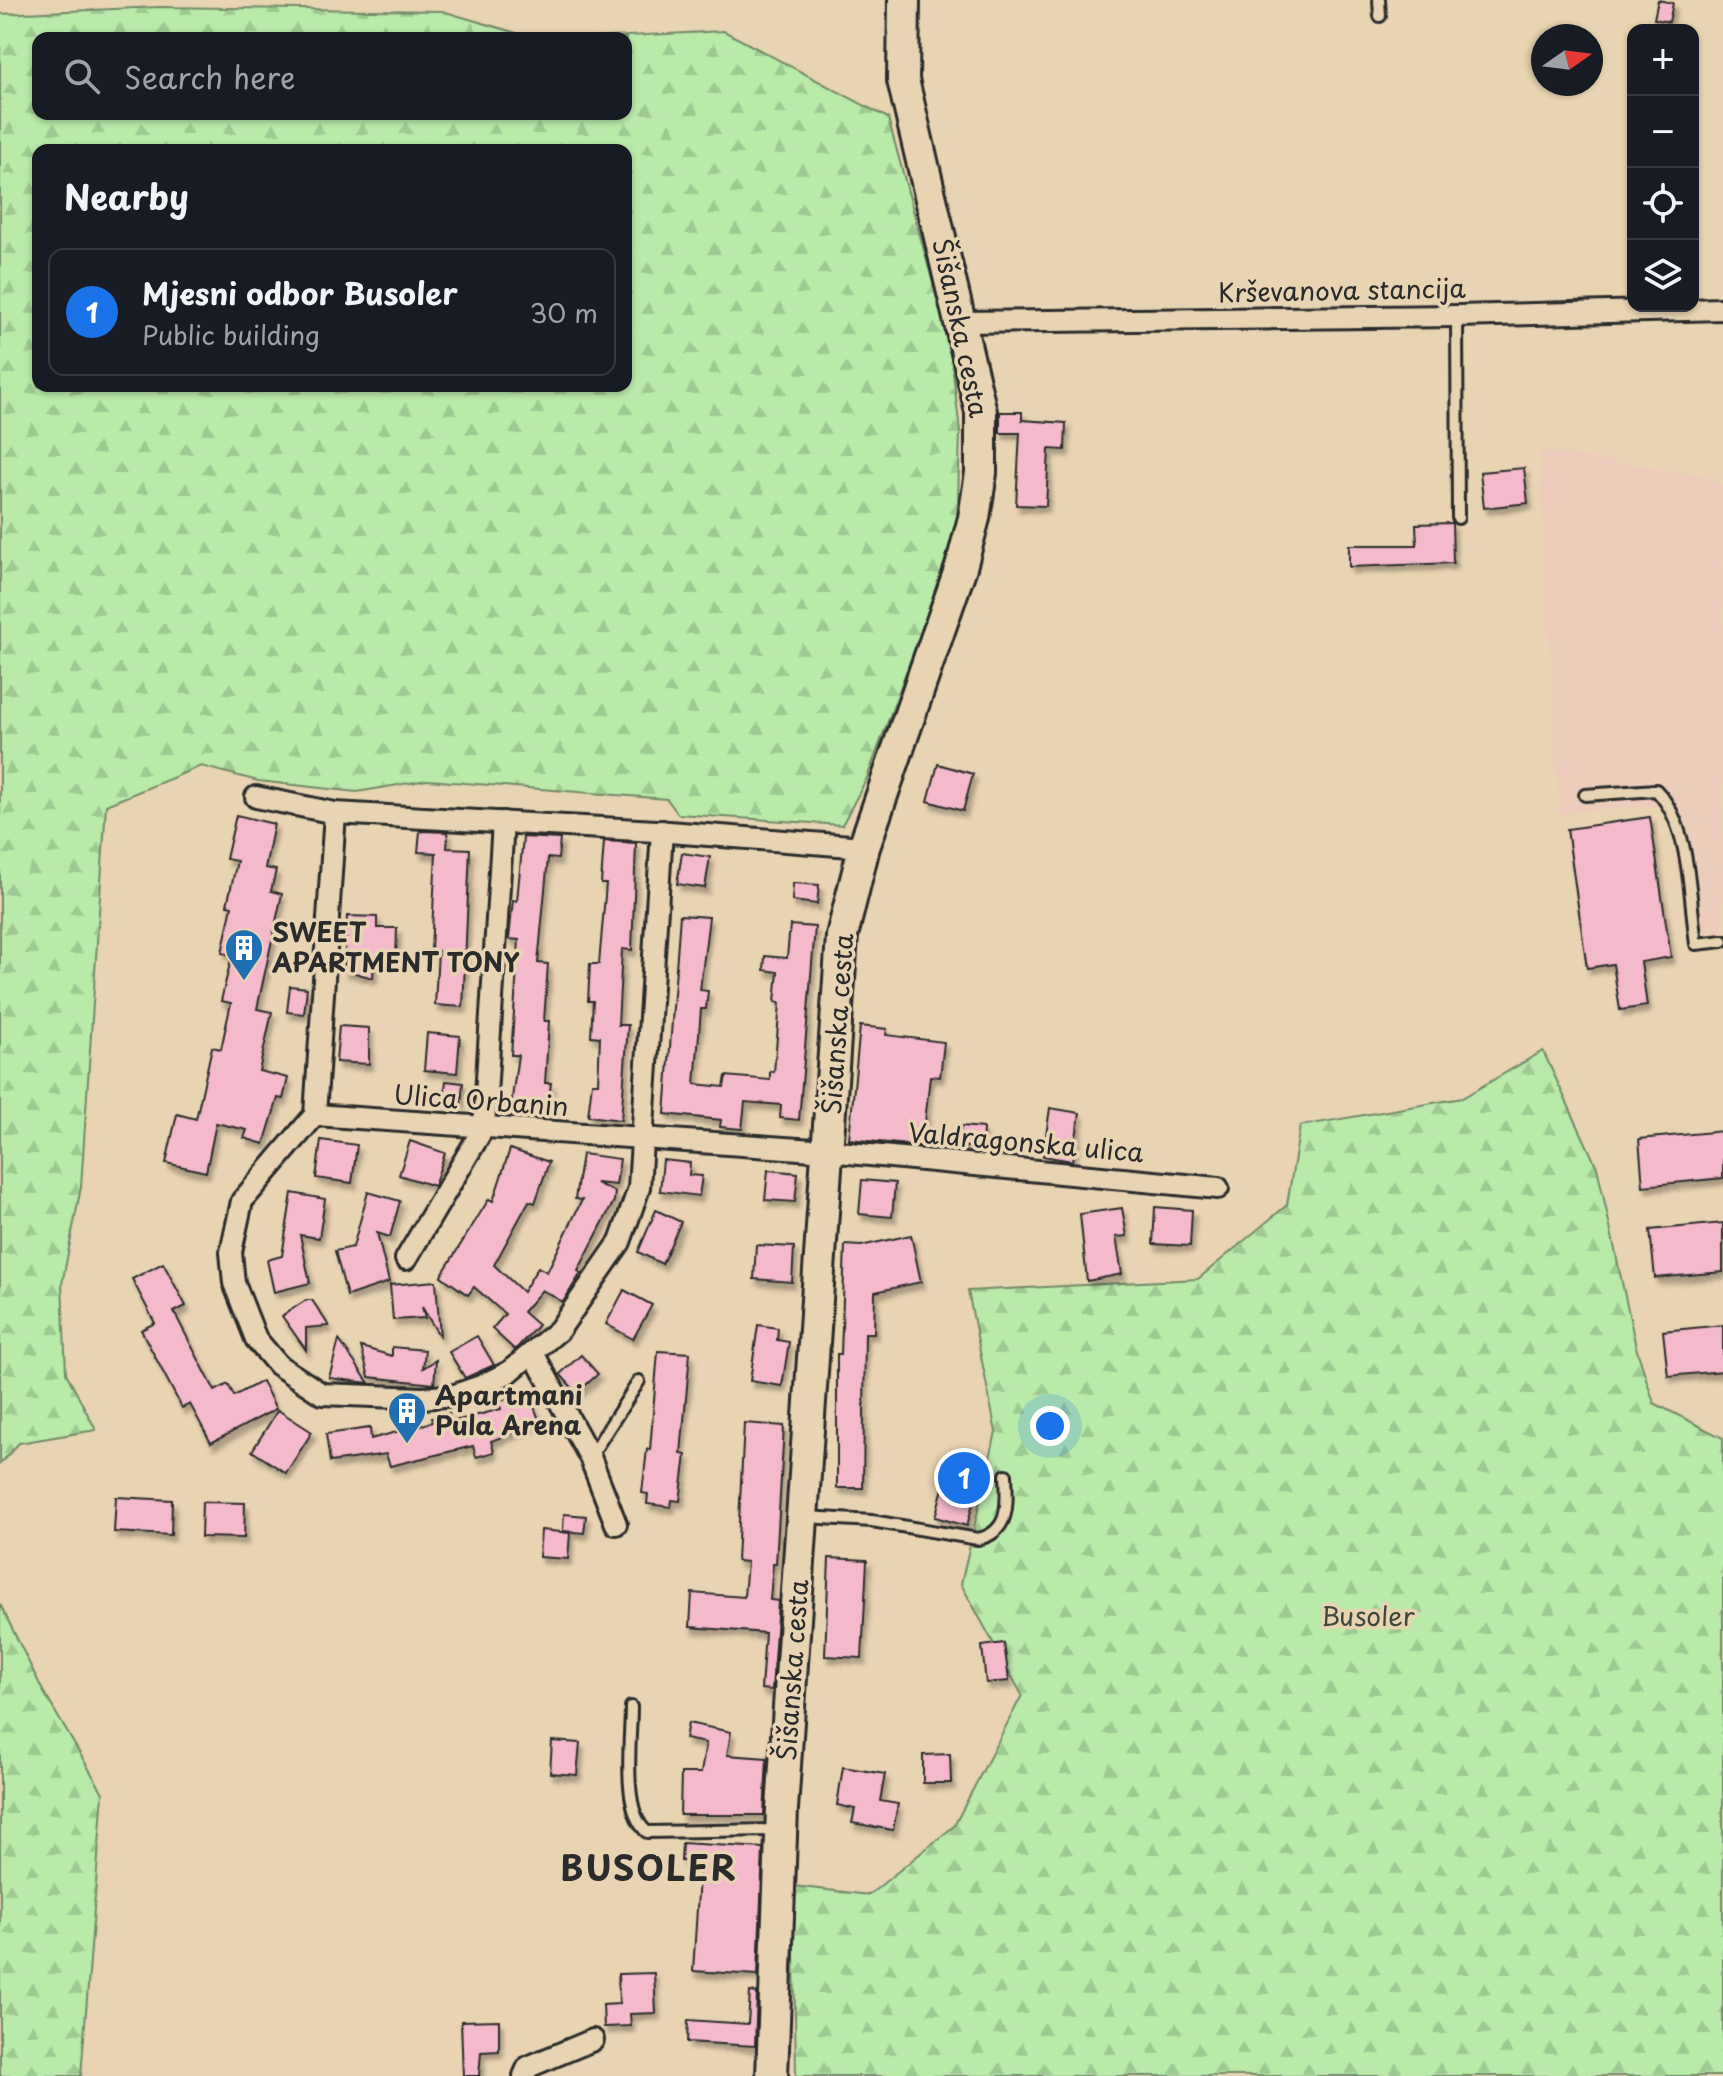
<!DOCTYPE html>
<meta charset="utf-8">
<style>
:root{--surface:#171b24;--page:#242831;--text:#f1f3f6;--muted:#9ea1a6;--line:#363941;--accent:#1a73e8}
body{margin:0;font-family:"Playpen Sans",sans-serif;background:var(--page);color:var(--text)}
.controls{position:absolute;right:24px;top:24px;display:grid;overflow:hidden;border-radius:16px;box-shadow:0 2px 6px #0004}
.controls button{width:72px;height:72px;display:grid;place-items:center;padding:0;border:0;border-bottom:2px solid var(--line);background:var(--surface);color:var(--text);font:40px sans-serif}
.compass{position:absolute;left:1531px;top:24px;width:72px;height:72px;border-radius:50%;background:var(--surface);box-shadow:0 2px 6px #0004;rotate:76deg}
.you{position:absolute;left:1050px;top:1426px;width:28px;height:28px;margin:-20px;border:6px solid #fff;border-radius:50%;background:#1a73e8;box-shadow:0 0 0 12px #1a73e833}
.badge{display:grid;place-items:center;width:52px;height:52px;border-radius:50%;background:var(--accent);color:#fff;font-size:26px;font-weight:700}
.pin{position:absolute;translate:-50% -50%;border:4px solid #fff;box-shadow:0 2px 8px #0006}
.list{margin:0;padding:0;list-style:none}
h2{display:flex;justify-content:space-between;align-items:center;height:104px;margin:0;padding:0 32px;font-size:34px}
h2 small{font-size:26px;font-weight:400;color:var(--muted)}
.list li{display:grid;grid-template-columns:52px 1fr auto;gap:24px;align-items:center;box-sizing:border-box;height:128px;margin:0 16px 16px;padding:0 16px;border:2px solid var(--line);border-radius:16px}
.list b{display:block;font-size:30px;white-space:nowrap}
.list p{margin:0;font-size:26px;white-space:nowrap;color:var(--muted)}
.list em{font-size:26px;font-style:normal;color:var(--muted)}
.icon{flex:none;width:44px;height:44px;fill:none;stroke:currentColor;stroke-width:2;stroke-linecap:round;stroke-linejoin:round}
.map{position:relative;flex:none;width:1723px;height:2076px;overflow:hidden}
.search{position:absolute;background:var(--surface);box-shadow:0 2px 6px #0004;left:32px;top:32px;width:600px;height:88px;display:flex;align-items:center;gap:20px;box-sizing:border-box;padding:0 28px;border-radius:16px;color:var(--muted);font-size:30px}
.panel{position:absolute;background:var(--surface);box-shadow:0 2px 6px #0004;left:32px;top:144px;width:600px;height:248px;border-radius:16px}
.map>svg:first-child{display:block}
.built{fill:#ecccba}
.forest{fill:url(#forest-firs);stroke:#728a6a;stroke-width:2;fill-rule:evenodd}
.building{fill:#f4bacb;stroke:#2b2b2b;stroke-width:2;filter:url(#shadow)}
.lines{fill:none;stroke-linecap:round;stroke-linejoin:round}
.lane-casing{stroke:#2b2b2b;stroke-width:16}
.street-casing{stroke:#2b2b2b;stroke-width:26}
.secondary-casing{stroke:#2b2b2b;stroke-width:36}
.lane{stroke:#e8d4b2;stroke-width:10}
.street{stroke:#e8d4b2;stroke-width:20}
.secondary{stroke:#e8d4b2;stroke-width:30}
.labels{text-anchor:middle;stroke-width:7;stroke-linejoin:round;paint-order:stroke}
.street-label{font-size:26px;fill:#2b2b2b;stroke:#e8d4b2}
.poi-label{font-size:26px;font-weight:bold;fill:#2b2b2b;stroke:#e8d4b2;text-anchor:start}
.park-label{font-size:26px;fill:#40483e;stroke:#e8d4b2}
.district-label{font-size:34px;font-weight:bold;letter-spacing:2px;fill:#2b2b2b;stroke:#e8d4b2}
</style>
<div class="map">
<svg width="1723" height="2076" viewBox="0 0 1723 2076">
<defs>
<pattern id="forest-firs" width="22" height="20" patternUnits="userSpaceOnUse" patternTransform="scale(2)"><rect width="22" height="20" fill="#b9eaaa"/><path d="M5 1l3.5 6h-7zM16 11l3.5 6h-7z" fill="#9fc992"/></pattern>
<filter id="shadow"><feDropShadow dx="3.5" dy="6" stdDeviation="2" flood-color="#0004"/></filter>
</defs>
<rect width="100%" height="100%" fill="#e8d4b2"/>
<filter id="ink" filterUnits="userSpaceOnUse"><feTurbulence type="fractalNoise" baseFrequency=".0125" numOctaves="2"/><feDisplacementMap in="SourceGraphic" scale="16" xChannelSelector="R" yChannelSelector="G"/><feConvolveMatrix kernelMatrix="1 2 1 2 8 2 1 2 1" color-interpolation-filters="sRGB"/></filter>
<g filter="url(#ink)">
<path class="built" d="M1539 451 1700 475 1723 486V947L1691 951 1666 805 1559 813Z"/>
<g class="forest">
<path d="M159 7 442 11 534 38H38V114H626V38H590L724 31 888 118 950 346 960 432 957 534 867 778 842 825 678 814 667 799 427 780 357 792 258 781 201 766 106 805 81 1187 62 1284 66 1373 96 1430 19 1443 0 1464V14ZM38 150H626V386H38Z"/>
<path d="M1543 1051 1597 1167 1636 1347 1654 1403 1723 1438V2076H796L793 1886 869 1895 954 1826 1022 1695 961 1584 996 1432 968 1291 1198 1279 1287 1205 1300 1126 1462 1098Z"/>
<path d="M0 1604 43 1691 103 1793 81 2076H0Z"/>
</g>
<g class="building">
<path d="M1658 0 1673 3 1669 22 1654 19Z"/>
<path d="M1000 412H1022V420L1066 423 1065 450 1049 449 1046 506 1016 505 1020 433H1000Z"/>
<path d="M1524 468 1528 503 1484 508 1480 472Z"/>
<path d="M1452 523 1453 563 1349 567V545H1417L1416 524Z"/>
<path d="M938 764 973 774 963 811 928 801Z"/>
<path d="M236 815 274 824 265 868 276 870 271 891 282 894 257 1009 272 1012 259 1071 288 1078 283 1099 278 1098 264 1144 244 1138 247 1130 216 1123 206 1172 166 1163 177 1114 196 1119 212 1047 221 1049 231 1003 221 1001 232 955 222 953 232 906 227 905 237 861 226 859Z"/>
<path d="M1650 817 1671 957 1641 962 1647 1006 1620 1010 1613 964 1587 968 1567 829Z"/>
<path d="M420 831 448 832 447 848 470 849 463 1007 435 1005 438 951 431 950 436 853 418 852Z"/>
<path d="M523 837 560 839 558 859 548 858 538 963 548 964 544 1021H549L545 1083H551L546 1118 510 1113 518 1055H511L519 940 509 939 513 900 517 901Z"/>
<path d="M604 841 636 843 632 950 622 949 618 1025H628L621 1120 588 1116 592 1083H598L600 1037 591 1036 593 1001H588L590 964H599L606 884H601Z"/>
<path d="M682 853 710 857 705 888 677 884Z"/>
<path d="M793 883 819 885 817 904 792 901Z"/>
<path d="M680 915 709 917 700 990 708 991 706 1009H701L695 1084 724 1087 726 1076 770 1080V1071L774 1072 780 1003 775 1002 778 972 764 970 765 956 787 958 790 925 815 927 799 1120 780 1118 781 1105 745 1102 742 1129 720 1127 721 1120 665 1114Z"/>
<path d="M347 916 377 917V928H397L396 959 374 958 373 978 344 970Z"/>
<path d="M290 986 307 988 304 1014 287 1012Z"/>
<path d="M339 1026 369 1028V1064L336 1062Z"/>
<path d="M860 1026 887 1029 886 1035 944 1042 940 1077 930 1076 923 1140 948 1143 947 1149 849 1139Z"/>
<path d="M427 1033 460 1036 457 1073 424 1070Z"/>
<path d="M446 1081 463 1083 461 1104 443 1103Z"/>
<path d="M1050 1108 1080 1113 1072 1161 1043 1156Z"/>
<path d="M961 1126 983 1128 982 1148 959 1146Z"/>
<path d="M1723 1131V1178L1643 1186 1639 1139Z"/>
<path d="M321 1140 357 1145 352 1183 316 1178Z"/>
<path d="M410 1141 445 1153 434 1186 399 1175Z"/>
<path d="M510 1149 549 1162 535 1203 529 1201 494 1265 523 1292 538 1267 547 1272 582 1200 575 1199 582 1154 620 1159 616 1185 596 1183 615 1192 614 1201 578 1271 581 1273 563 1302 542 1290 523 1312 538 1325 515 1350 492 1329 505 1314 474 1287 468 1295 441 1276 489 1199 493 1201Z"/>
<path d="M663 1160 690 1163 689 1175 702 1176 699 1196 660 1191Z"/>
<path d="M768 1170 798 1173 795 1202 765 1200Z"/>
<path d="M862 1180 895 1183 892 1217 859 1214Z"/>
<path d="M368 1192 400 1201 390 1237 377 1233 389 1282 347 1296 335 1251 353 1247Z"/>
<path d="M292 1193 325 1199 319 1238 300 1235 310 1283 274 1292 267 1260 282 1256Z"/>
<path d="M1155 1207 1192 1210 1190 1246 1153 1244Z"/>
<path d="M1122 1208 1127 1236 1116 1237 1122 1274 1087 1281 1080 1214Z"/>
<path d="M656 1210 681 1222 662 1264 638 1252Z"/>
<path d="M1723 1223V1272L1655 1278 1650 1230Z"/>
<path d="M911 1235 921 1282 875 1292 874 1333H865L863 1488H837V1354H841L845 1245 861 1246Z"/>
<path d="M756 1245 794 1247 792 1282 754 1279Z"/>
<path d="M163 1263 186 1306 174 1312 215 1391 228 1384 234 1396 262 1381 276 1409 211 1443 190 1404 182 1408 141 1330 155 1323 132 1279Z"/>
<path d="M436 1281 440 1337 422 1307 425 1318 393 1320 390 1285Z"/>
<path d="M624 1290 652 1305 633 1339 606 1324Z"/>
<path d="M306 1300H312L329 1326 306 1328V1350L282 1316Z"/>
<path d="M758 1325 778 1328 777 1340 789 1342 782 1386 750 1381Z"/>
<path d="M1723 1325V1371L1668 1376 1663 1331Z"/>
<path d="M477 1336 494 1365 465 1378 449 1352Z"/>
<path d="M339 1340 369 1383 329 1378Z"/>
<path d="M361 1347 392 1356V1347L425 1350 423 1368 436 1360 434 1384 369 1377Z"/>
<path d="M658 1351 690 1353 681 1454 686 1455 680 1501 672 1500 671 1507 647 1504 648 1494 642 1493 647 1449 650 1450Z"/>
<path d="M581 1355 598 1374 577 1393 560 1374Z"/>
<path d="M528 1392 540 1422 491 1441 494 1452 476 1457 473 1446 390 1466 386 1454 330 1462 326 1434 370 1428 371 1439 433 1422 432 1418 449 1413 451 1422 501 1409 498 1402Z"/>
<path d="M278 1410 312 1432 286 1473 252 1451Z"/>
<path d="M744 1423 784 1426 776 1564H773L770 1600 778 1601 772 1690 761 1689 765 1633 690 1627 692 1593 744 1597 747 1562 737 1561Z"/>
<path d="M951 1459 982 1468 967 1526 935 1517Z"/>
<path d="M116 1497 172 1500 171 1535 114 1532Z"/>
<path d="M202 1502 245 1503 244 1538 201 1537Z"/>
<path d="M564 1514 586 1516 584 1533 563 1531Z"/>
<path d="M541 1530 570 1533 568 1559 539 1557Z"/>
<path d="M829 1558 867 1560 862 1658 825 1656Z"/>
<path d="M1004 1643 1009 1681 986 1683 982 1646Z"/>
<path d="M688 1723 731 1732 727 1755 767 1758 764 1815H680L681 1773H701L706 1743 685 1739Z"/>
<path d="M552 1741 580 1743 577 1775 550 1773Z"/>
<path d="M950 1754 951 1783H923V1755Z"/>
<path d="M843 1767 885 1774 880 1801 898 1804 893 1830 852 1823 855 1809 837 1805Z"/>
<path d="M682 1843 763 1848 758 1975 693 1971 700 1862 681 1861Z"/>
<path d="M654 1973 656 2013 630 2014 631 2026 604 2027 603 2005 619 2004 618 1974Z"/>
<path d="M750 1992 757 1993 755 2046 687 2042 688 2020 748 2024Z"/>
<path d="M499 2020V2051L481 2052 479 2076H463L461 2021Z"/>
</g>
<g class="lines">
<defs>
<g id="lane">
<path d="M1379 0 1380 16"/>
<path d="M1457 316 1458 518"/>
<path d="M1585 795 1656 790C1691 826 1689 895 1696 944L1723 941"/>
<path d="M590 1457 639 1381"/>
<path d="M806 1517 872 1521 978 1539C1011 1532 1007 1502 1006 1475"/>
<path d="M631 1707C631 1739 621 1811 647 1832L780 1830"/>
</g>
<g id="street">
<path d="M961 322 1457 316 1723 309"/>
<path d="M256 797 335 813 656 831 864 847"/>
<path d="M335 813 315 1115 242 1201 231 1252 234 1283 256 1339 278 1365 322 1394 423 1398 455 1395 481 1386 509 1372 559 1330 620 1242 639 1188 662 831"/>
<path d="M315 1115 828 1151 1218 1188"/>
<path d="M406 1259 484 1127 503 822"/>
<path d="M533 1353 590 1457 616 1524"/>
<path d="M524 2076 528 2067 593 2040"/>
</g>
<path id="secondary" d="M772 2076 782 1809 842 936 864 847 961 567 974 518 981 473V412L903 80 904 0"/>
</defs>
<use href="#lane" class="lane-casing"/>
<use href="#street" class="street-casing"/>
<use href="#secondary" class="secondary-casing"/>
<use href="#lane" class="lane"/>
<use href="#street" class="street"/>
<use href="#secondary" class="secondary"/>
</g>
</g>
<defs>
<symbol id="building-pin" viewBox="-11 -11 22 30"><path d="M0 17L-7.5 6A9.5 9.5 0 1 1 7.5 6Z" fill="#1f6fb2" stroke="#e8d4b2"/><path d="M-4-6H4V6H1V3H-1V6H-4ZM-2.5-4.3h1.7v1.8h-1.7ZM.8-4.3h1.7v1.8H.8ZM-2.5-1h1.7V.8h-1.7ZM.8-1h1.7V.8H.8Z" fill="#fff"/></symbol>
</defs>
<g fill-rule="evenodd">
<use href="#building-pin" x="222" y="926" width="44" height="60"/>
<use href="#building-pin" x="385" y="1389" width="44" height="60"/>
</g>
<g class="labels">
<g class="street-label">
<text transform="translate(1342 291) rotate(-1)" y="9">Krševanova stancija</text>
<text transform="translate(960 328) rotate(78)" y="9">Šišanska cesta</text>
<text transform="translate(838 1024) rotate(-86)" y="9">Šišanska cesta</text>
<text transform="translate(481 1101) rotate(4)" y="9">Ulica Orbanin</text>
<text transform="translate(1026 1143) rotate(5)" y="9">Valdragonska ulica</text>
<text transform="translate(793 1670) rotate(-86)" y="9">Šišanska cesta</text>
</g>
<g class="poi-label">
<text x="272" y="942">SWEET<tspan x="272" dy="30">APARTMENT TONY</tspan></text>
<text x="435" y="1405">Apartmani<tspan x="435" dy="30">Pula Arena</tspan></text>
</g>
<g class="park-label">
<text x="1368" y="1626">Busoler</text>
</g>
<g class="district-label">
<text x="649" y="1881">BUSOLER</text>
</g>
</g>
</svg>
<div class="controls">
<button>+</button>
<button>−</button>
<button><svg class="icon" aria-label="locate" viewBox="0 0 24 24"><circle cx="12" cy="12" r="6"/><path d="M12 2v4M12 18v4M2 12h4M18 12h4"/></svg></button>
<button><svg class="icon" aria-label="layers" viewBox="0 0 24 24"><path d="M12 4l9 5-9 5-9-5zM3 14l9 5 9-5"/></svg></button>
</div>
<svg class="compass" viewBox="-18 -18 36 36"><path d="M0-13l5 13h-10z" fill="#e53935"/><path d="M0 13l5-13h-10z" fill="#9ea1a6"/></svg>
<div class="you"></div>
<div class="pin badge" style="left:964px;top:1478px">1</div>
<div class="search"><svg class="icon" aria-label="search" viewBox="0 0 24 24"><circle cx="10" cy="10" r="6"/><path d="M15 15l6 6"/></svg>Search here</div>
<section class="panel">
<h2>Nearby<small></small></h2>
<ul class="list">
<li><span class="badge">1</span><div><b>Mjesni odbor Busoler</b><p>Public building</p></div><em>30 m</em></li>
</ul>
</section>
</div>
